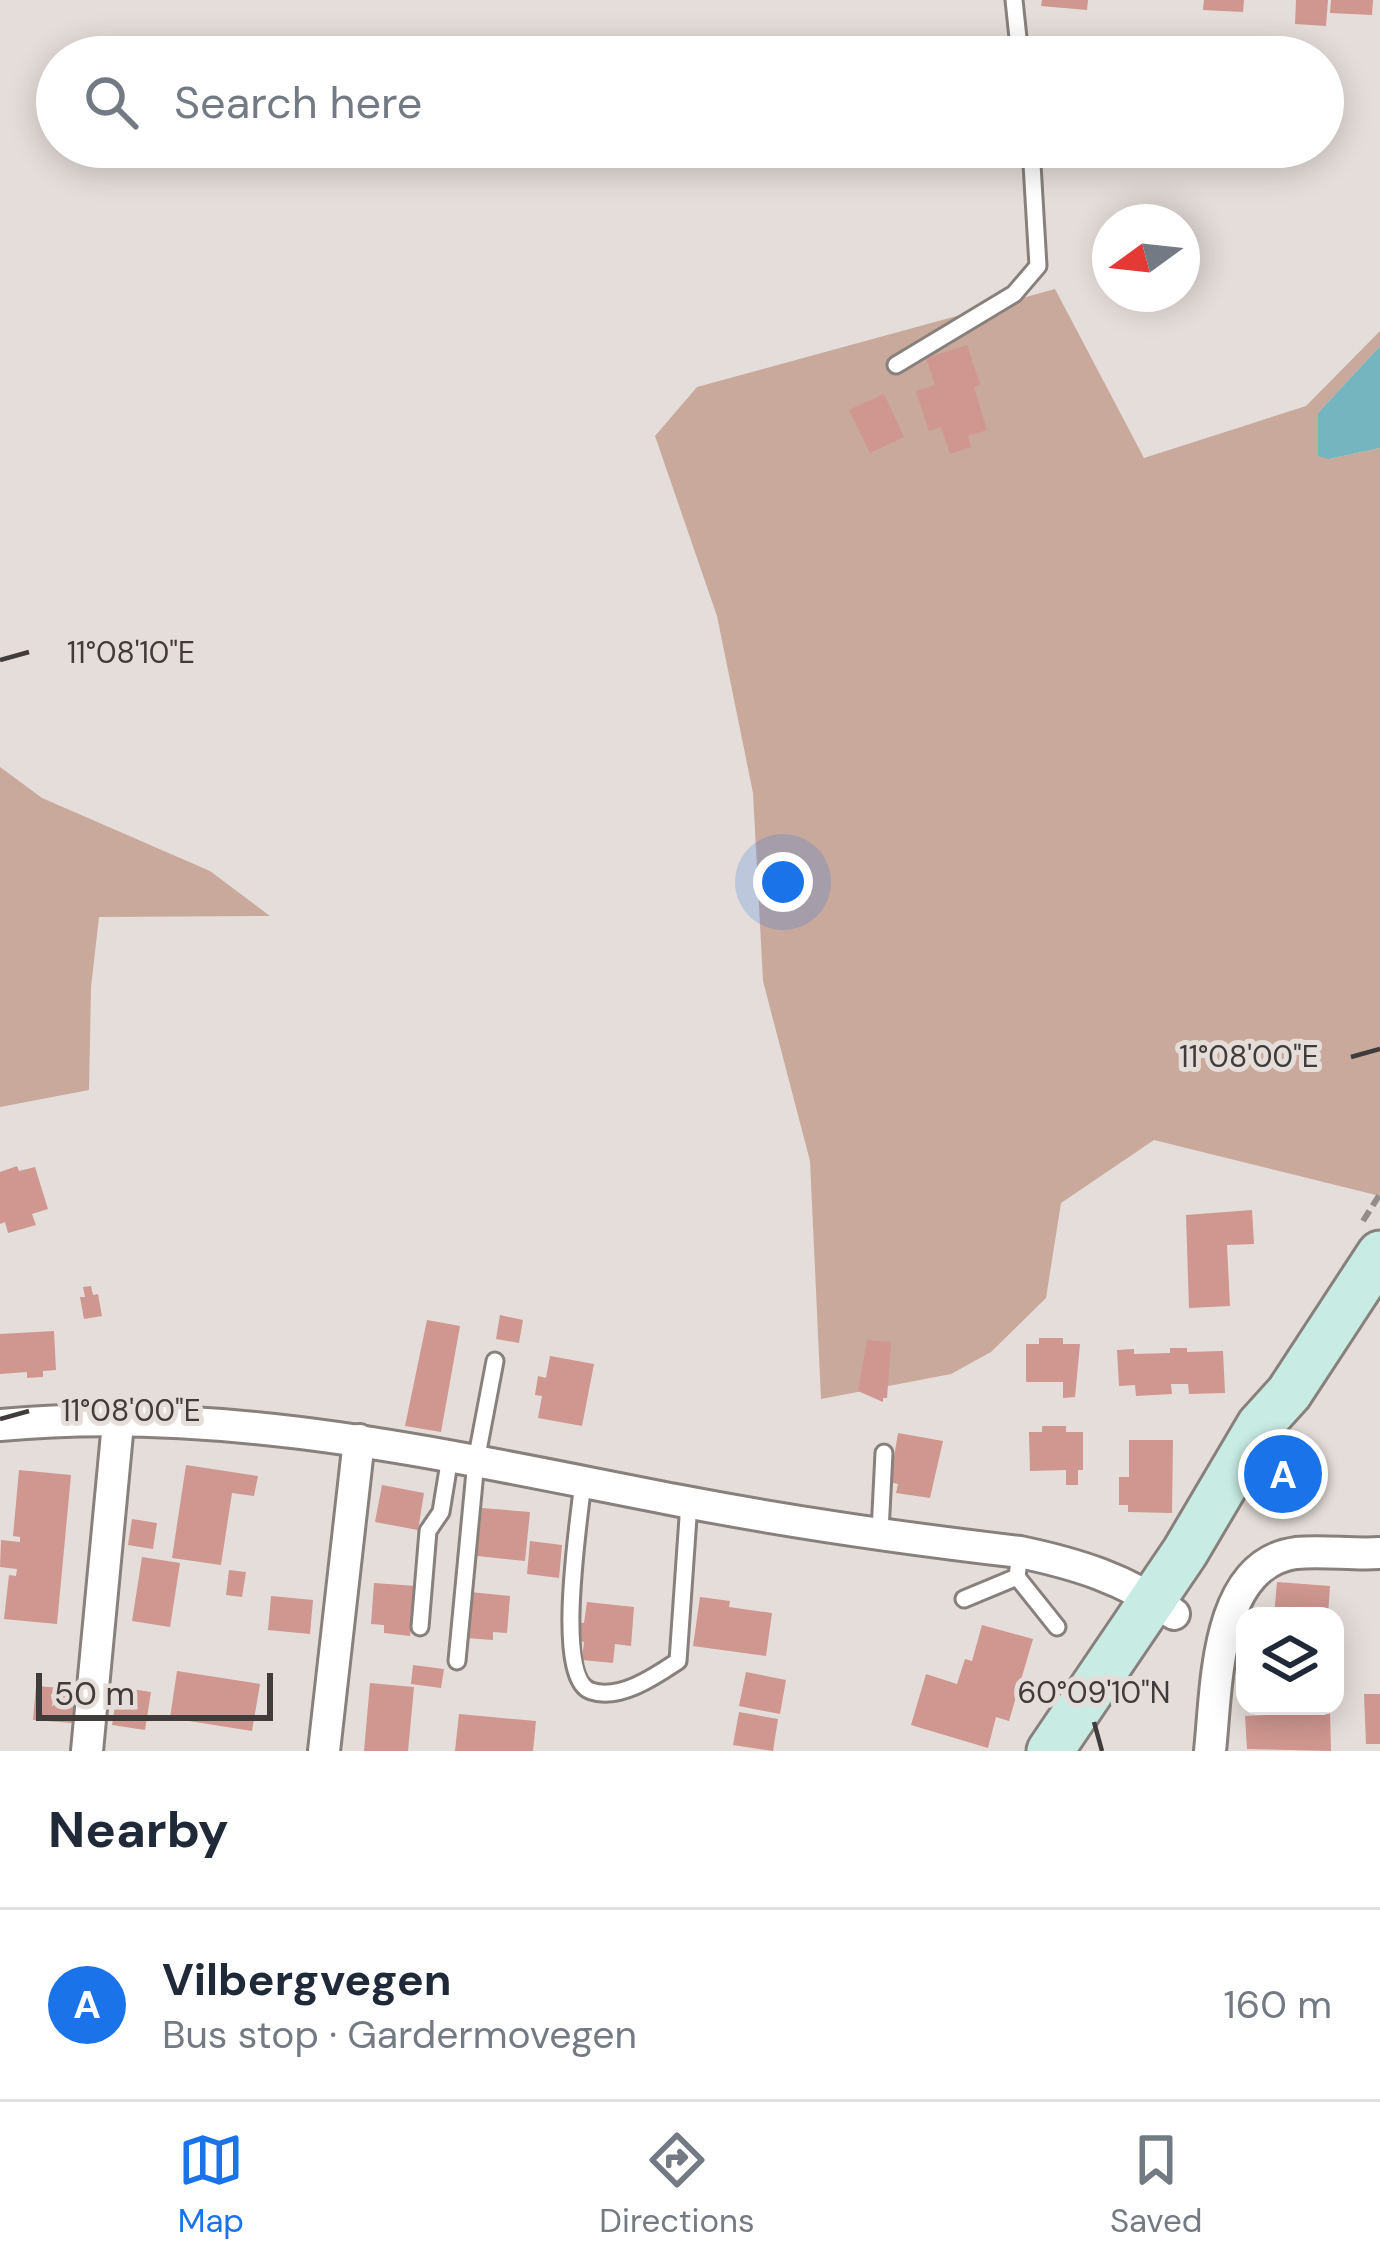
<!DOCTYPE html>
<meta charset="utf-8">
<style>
:root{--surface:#fff;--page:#f6f6f7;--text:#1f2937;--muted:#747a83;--line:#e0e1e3;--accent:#1a73e8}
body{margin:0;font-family:"DM Sans",sans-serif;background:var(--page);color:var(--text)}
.controls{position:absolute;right:36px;bottom:36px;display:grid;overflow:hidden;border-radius:24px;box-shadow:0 6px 30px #0003}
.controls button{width:108px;height:108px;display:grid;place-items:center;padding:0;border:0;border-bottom:3px solid var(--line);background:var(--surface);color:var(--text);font:60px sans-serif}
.compass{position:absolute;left:1092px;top:204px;width:108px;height:108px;border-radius:50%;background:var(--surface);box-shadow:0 6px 30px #0003;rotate:255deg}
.scale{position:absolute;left:36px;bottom:30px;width:237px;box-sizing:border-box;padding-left:12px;border:6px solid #403c3b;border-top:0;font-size:33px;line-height:42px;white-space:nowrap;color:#403c3b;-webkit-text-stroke:9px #e5ddd9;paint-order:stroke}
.you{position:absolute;left:783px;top:882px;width:42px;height:42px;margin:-30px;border:9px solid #fff;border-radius:50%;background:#1a73e8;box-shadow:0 0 0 18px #1a73e833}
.badge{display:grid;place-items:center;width:78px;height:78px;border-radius:50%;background:var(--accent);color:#fff;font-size:39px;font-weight:700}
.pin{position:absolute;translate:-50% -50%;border:6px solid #fff;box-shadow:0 3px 12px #0006}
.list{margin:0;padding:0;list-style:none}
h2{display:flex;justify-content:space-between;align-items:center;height:156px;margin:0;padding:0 48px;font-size:51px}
h2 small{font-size:39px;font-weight:400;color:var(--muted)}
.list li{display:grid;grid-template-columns:78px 1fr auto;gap:36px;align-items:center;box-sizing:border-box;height:192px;padding:0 48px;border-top:3px solid var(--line)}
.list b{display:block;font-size:45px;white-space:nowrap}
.list p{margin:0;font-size:39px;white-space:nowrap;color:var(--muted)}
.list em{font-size:39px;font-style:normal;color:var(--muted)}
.icon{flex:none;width:66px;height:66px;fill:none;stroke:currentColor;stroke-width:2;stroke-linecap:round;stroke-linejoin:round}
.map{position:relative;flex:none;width:1380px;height:1751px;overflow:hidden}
.search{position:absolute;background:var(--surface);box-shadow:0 6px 30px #0003;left:36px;right:36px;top:36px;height:132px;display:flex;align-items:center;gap:30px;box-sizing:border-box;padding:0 42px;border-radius:66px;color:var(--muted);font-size:45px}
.sheet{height:348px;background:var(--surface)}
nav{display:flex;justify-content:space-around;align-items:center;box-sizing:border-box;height:168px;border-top:3px solid var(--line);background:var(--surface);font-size:33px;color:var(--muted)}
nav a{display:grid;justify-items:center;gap:6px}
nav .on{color:var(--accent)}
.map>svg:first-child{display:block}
.green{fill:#c9a99b}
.water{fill:#74b5bf}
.building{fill:#cf9790}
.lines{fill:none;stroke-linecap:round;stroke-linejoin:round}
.service-casing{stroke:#87807c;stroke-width:21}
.minor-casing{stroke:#87807c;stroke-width:36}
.secondary-casing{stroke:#87807c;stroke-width:51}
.path{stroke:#938d8a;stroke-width:6;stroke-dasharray:12 6;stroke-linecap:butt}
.service{stroke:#fff;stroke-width:15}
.minor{stroke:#fff;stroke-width:30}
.secondary{stroke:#c8ece4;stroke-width:45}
.ticks{fill:none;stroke:#403c3b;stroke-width:4.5}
.ticks-label{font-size:30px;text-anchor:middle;fill:#403c3b;stroke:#e5ddd9;stroke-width:10;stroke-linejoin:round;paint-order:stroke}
</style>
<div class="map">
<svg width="1380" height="1751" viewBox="0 0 1380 1751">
<rect width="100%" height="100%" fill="#e5ddd9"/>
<g class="green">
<path d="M1055 289 1144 458 1306 406 1380 331V346L1318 413 1329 459 1380 448V1196L1154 1140 1061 1203 1046 1298 991 1352 951 1374 821 1399 810 1161 763 981 753 793 717 616 655 436 697 387Z"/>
<path d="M0 767 42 798 210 871 270 916 99 917 91 987 89 1090 0 1107Z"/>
</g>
<path class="water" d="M1380 346V448L1329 459 1318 456V413Z"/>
<g class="building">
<path d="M1042 0H1088L1087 10 1041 6Z"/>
<path d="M1204 0H1244L1243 12 1203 10Z"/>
<path d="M1296 0H1328L1326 26 1295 24Z"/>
<path d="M1331 0H1373L1372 15 1330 13Z"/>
<path d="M967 345 980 385 974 387 987 430 968 436 971 447 950 454 941 427 929 431 916 391 935 385 926 358Z"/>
<path d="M884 394 904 437 870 453 849 410Z"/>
<path d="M17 1166 19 1171 35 1167 48 1209 32 1214 36 1225 8 1233 5 1222 0 1224V1172Z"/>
<path d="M1252 1210 1254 1244 1227 1245 1230 1306 1189 1308 1186 1215Z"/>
<path d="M91 1286 93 1295 98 1294 102 1316 84 1319 80 1297H85L83 1287Z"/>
<path d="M500 1315 523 1320 519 1343 496 1339Z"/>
<path d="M427 1320 460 1326 441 1432 405 1426Z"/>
<path d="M54 1331 56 1370 43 1371V1377L27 1378V1372L0 1374V1334Z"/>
<path d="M1039 1338H1063V1344H1080L1075 1397 1063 1398V1382H1026V1344H1039Z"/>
<path d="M867 1340 891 1342 887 1398H883V1402L858 1391Z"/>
<path d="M1170 1348H1187V1352L1223 1351 1225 1393 1189 1394 1188 1384H1171L1172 1394 1136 1396 1135 1385 1119 1386 1117 1350 1134 1349V1354L1170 1353Z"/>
<path d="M550 1356 594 1364 582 1426 538 1418 542 1396 535 1395 538 1376 546 1378Z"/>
<path d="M1042 1426H1066V1432H1083V1470H1078V1485H1066V1470L1030 1471 1029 1432H1042Z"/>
<path d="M898 1433 943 1441 930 1498 896 1493 898 1484 890 1482Z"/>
<path d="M1129 1440H1173L1172 1513 1128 1512V1505H1119V1477H1129Z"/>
<path d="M186 1465 258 1476 254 1496 232 1493 221 1565 172 1558Z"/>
<path d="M19 1470 71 1475 57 1624 4 1619 9 1575 16 1576 17 1569 0 1567 1 1540 20 1542V1537L13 1536Z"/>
<path d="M382 1485 424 1493 418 1530 375 1522Z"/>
<path d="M482 1508 530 1512 525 1561 477 1556Z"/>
<path d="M132 1519 157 1523 153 1549 128 1545Z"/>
<path d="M530 1541 562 1545 559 1578 527 1574Z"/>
<path d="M142 1557 180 1563 170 1627 132 1621Z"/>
<path d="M229 1570 246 1572 242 1597 226 1595Z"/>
<path d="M1277 1582 1330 1586 1328 1616H1274Z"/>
<path d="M374 1583 416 1586 410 1636 384 1633V1625L371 1624Z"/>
<path d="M470 1592 510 1596 507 1633 493 1632V1640L466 1638Z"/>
<path d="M271 1596 313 1600 310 1634 268 1630Z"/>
<path d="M700 1597 730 1601 729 1607 772 1613 766 1656 693 1646Z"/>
<path d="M587 1602 634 1607 631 1646 615 1644 613 1663 582 1660 584 1642 574 1640 576 1622 584 1623Z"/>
<path d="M982 1625 1033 1639 1009 1721 996 1717 988 1748 911 1725 926 1674 957 1684 965 1659 972 1661Z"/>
<path d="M413 1665 444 1669 441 1688 411 1684Z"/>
<path d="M177 1671 260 1684 252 1731 170 1718Z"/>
<path d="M746 1672 786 1680 780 1714 739 1706Z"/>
<path d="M370 1683 414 1687 408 1751H364Z"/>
<path d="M36 1686 75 1689 72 1723 33 1720Z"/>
<path d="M118 1687 151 1692 145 1730 112 1725Z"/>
<path d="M1364 1694H1380V1744H1366Z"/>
<path d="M739 1712 778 1719 773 1751 733 1745Z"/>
<path d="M1330 1712 1331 1751 1247 1749 1245 1716Z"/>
<path d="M459 1714 536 1721 533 1751H455Z"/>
</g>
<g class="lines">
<defs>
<g id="service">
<path d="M1014 0 1020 57"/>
<path d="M896 365 1014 294 1038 266 1031 147"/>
<path d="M583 1481C580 1516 553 1678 591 1691 620 1701 657 1675 678 1661L689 1503"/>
<path d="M880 1532 884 1453"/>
<path d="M1017 1577 1057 1627"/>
<path d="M964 1599 1017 1577 1020 1552"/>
<path d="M420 1627 428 1531 441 1512 450 1457"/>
<path d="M457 1661 476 1461 495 1361"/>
</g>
<g id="minor">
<path d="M0 1425C231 1403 461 1459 686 1502 796 1523 908 1539 1020 1552 1077 1564 1126 1579 1174 1614"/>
<path d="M87 1751 118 1423"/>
<path d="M324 1751 359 1440"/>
<path d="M1210 1751C1217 1688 1214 1564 1296 1553 1323 1550 1352 1555 1380 1553"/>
</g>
<path id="secondary" d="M1050 1751 1185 1552 1260 1425 1289 1393 1380 1254"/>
</defs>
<use href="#service" class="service-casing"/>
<use href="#minor" class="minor-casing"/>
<use href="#secondary" class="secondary-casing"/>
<path class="path" d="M1363 1221 1380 1194"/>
<use href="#service" class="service"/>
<use href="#minor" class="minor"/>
<use href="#secondary" class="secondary"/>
</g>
<path class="ticks" d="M0 660 29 652M1351 1057 1380 1049M0 1419 29 1411M1094 1722 1102 1751"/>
<g class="ticks-label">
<text x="131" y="663">11°08'10"E</text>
<text x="1249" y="1067">11°08'00"E</text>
<text x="131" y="1421">11°08'00"E</text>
<text x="1094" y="1703">60°09'10"N</text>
</g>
</svg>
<div class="controls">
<button><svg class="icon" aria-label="layers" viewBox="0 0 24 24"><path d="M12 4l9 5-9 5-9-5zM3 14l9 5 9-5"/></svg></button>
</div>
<svg class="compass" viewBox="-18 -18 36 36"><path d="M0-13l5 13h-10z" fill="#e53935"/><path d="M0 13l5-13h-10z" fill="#747a83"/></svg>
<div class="scale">50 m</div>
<div class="you"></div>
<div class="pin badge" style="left:1283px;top:1474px">A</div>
<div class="search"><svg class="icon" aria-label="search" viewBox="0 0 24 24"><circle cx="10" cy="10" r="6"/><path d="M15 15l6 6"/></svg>Search here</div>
</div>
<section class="sheet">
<h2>Nearby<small></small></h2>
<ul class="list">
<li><span class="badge">A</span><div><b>Vilbergvegen</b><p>Bus stop · Gardermovegen</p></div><em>160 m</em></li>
</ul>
</section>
<nav>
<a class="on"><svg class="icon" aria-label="map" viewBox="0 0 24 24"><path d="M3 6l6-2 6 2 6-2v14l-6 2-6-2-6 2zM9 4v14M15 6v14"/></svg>Map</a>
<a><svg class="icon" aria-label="directions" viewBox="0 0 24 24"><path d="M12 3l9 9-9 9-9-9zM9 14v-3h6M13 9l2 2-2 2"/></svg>Directions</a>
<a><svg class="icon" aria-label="saved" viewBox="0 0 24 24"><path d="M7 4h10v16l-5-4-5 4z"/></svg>Saved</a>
</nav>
